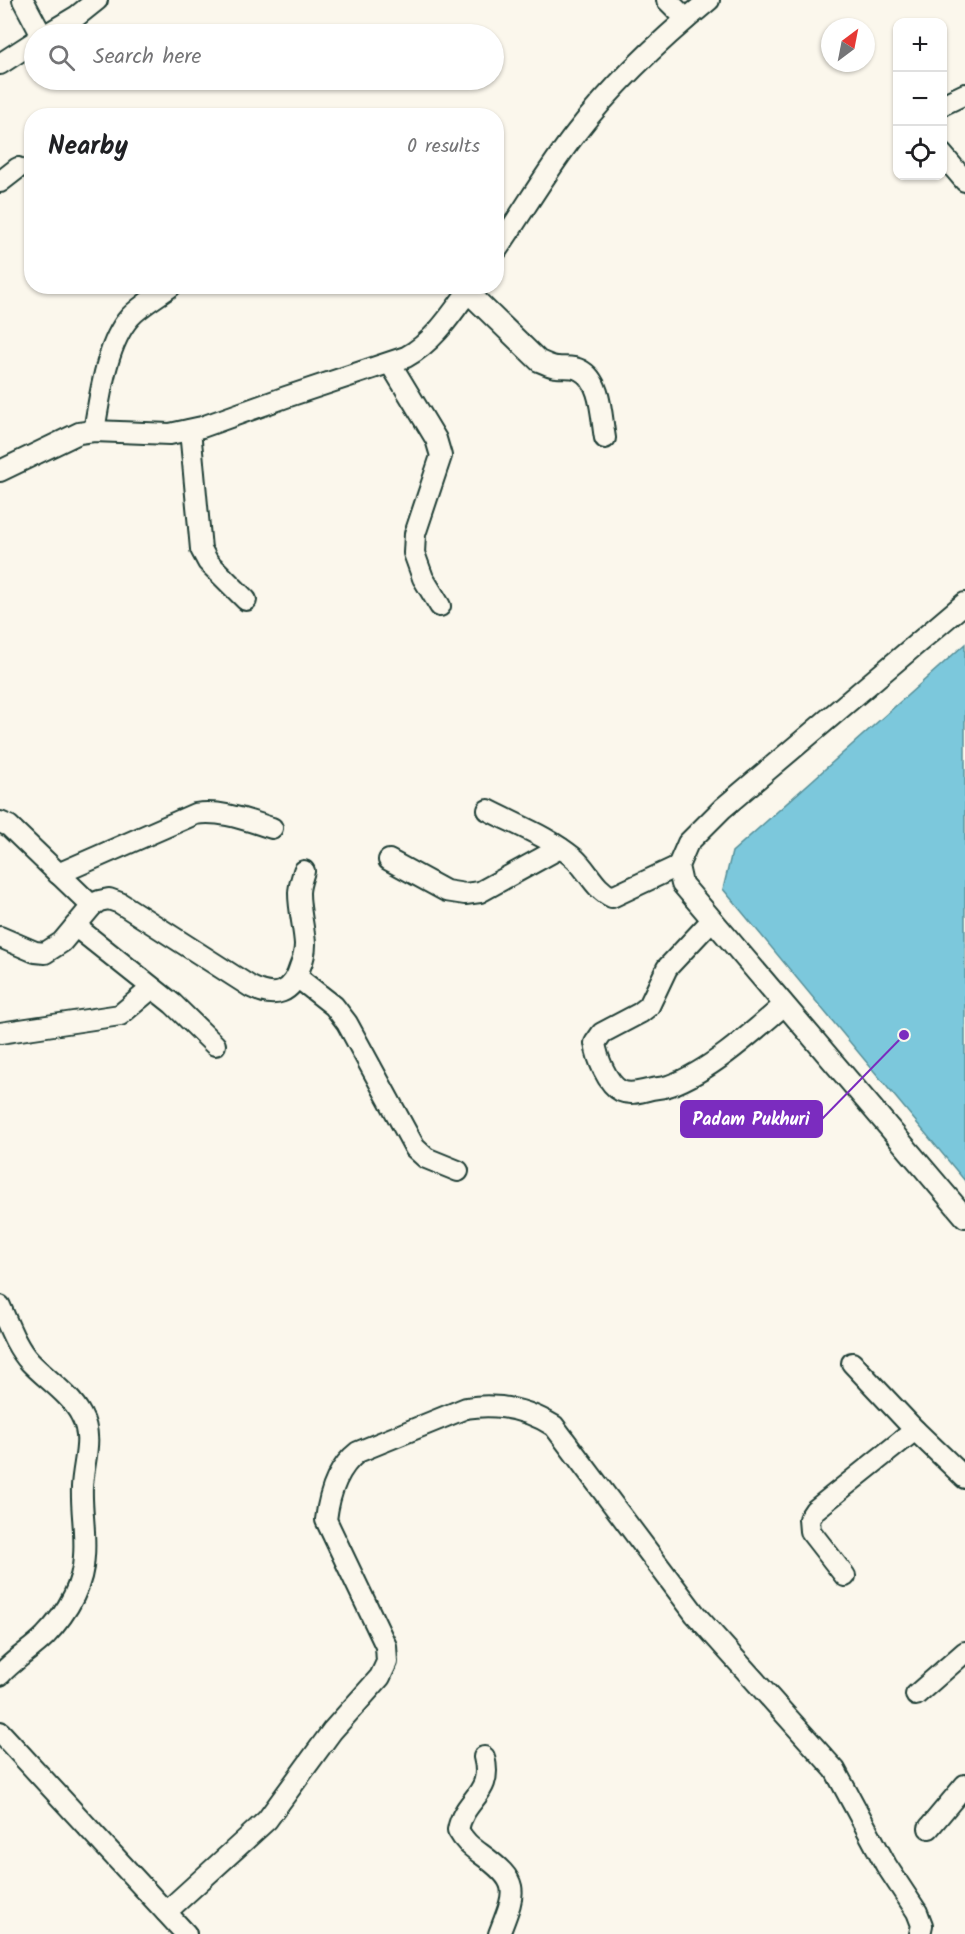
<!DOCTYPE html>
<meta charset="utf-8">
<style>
:root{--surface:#fff;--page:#f6f6f6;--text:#202124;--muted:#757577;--line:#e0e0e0}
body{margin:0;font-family:Kalam,sans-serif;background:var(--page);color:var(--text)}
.controls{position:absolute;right:18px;top:18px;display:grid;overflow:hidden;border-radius:12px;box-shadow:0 2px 4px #0004}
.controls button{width:54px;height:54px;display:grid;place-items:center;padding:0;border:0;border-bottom:2px solid var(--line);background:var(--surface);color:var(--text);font:30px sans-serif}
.compass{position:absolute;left:821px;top:18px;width:54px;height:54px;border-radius:50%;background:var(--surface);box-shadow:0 2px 4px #0004;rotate:32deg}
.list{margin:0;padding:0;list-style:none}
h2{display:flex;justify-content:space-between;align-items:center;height:78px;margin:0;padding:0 24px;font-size:26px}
h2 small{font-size:20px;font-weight:400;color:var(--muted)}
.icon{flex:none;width:33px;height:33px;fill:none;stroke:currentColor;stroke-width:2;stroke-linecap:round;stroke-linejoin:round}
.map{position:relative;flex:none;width:965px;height:1934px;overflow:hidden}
.search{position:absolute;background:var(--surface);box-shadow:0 2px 4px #0004;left:24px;top:24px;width:480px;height:66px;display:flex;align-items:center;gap:15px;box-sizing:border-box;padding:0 21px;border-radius:33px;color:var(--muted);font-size:22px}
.panel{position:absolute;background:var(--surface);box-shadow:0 2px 4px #0004;left:24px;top:108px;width:480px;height:186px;border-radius:24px}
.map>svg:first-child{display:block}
.water{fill:#7cc8dc;stroke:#579099;stroke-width:1.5}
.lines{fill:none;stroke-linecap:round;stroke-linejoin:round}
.minor-casing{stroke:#1f3d34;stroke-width:24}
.minor{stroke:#fbf7ec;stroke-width:20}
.leader{fill:none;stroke:#7b2cbf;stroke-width:2}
.callout-dot{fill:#7b2cbf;stroke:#fbf7ec;stroke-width:2}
.callout{fill:#7b2cbf;stroke:#7b2cbf;stroke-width:2}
.callout-label{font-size:18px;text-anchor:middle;font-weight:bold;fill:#fff}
</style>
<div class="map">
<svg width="965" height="1934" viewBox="0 0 965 1934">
<rect width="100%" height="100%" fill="#fbf7ec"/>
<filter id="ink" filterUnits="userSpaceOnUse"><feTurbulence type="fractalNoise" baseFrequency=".0167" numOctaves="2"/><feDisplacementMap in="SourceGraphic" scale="12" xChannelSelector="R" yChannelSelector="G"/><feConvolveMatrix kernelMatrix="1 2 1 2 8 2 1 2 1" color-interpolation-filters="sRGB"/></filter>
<g filter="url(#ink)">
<path class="water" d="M965 644V1181L723 889 732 852Z"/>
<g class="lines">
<defs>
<g id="minor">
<path d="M23 0 41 34"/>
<path d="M667 0 686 19"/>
<path d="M47 34 77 16 97 0"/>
<path d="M0 64 34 42"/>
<path d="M942 105 965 94"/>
<path d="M942 154 965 181"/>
<path d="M0 182 18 168"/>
<path d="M496 251C523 212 547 170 576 133 612 86 664 37 709 0"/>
<path d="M468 292 539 361C545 363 551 367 557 367 564 368 573 366 580 370 602 381 601 417 605 438"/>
<path d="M390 363 436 439 441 456 415 534 414 553 423 578 440 606"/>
<path d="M190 430 201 549 208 562 246 600"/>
<path d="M94 431C100 397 106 344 130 317 141 305 158 296 171 286"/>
<path d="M0 471 79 433 94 431 170 434 202 427 286 397 406 357C435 341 452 313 472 286"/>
<path d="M965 603 723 808 688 843 678 866 682 884 965 1217"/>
<path d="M488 810C517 825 549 837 574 858 588 870 594 889 612 897L678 866"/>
<path d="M0 822 9 826 92 906"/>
<path d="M389 860 446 891 465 894 480 892 560 848"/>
<path d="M58 874 195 814C222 810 246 820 272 828"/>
<path d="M712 920 667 968 649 1006 640 1013 602 1033 595 1043C597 1057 607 1084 621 1091 630 1095 639 1092 648 1090 655 1088 664 1088 671 1085 710 1071 753 1032 784 1005"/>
<path d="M75 926 173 1004 215 1045"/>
<path d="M0 937 35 952 45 953 62 942 92 906 99 901 109 899 120 903 251 987C275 999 292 994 300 967 303 960 305 952 305 944 304 927 299 910 299 893 299 886 302 878 304 871"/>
<path d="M297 977 334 1006 347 1023 415 1148 426 1158 458 1171"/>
<path d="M0 1033 120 1015 152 988"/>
<path d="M0 1306C8 1324 16 1347 30 1362 46 1379 70 1394 81 1415 94 1438 83 1462 82 1487 81 1510 86 1533 84 1556 83 1587 66 1614 45 1636 31 1650 13 1660 0 1675"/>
<path d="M852 1363 915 1430 965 1478"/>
<path d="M845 1576 810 1531 809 1519 815 1510 915 1430"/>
<path d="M916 1695 965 1652"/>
<path d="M0 1732 186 1934"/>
<path d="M484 1757C494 1795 464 1797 458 1830 464 1841 470 1846 481 1854 521 1883 516 1890 499 1934"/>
<path d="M929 1828 965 1785"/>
<path d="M166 1912 267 1820 332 1731 380 1677 387 1662 386 1646 326 1520C329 1495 337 1468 358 1452L466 1408C497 1403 527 1409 554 1426L695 1614 835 1770 886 1865 917 1912 922 1925 920 1934"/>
</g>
</defs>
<use href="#minor" class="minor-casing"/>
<use href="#minor" class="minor"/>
</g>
</g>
<path class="leader" d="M904 1035L822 1119"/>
<circle class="callout-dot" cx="904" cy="1035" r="6"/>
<rect class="callout" x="681" y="1101" width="141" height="36" rx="6"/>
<g class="callout-label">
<text x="751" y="1125">Padam Pukhuri</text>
</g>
</svg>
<div class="controls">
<button>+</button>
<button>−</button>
<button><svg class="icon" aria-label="locate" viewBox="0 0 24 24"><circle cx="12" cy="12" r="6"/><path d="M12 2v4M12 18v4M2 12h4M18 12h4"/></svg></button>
</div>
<svg class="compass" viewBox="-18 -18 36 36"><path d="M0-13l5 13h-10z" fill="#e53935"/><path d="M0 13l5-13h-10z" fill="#757577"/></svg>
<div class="search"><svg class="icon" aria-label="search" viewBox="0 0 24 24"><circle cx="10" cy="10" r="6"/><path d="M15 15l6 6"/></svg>Search here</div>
<section class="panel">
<h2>Nearby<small>0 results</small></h2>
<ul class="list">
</ul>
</section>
</div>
